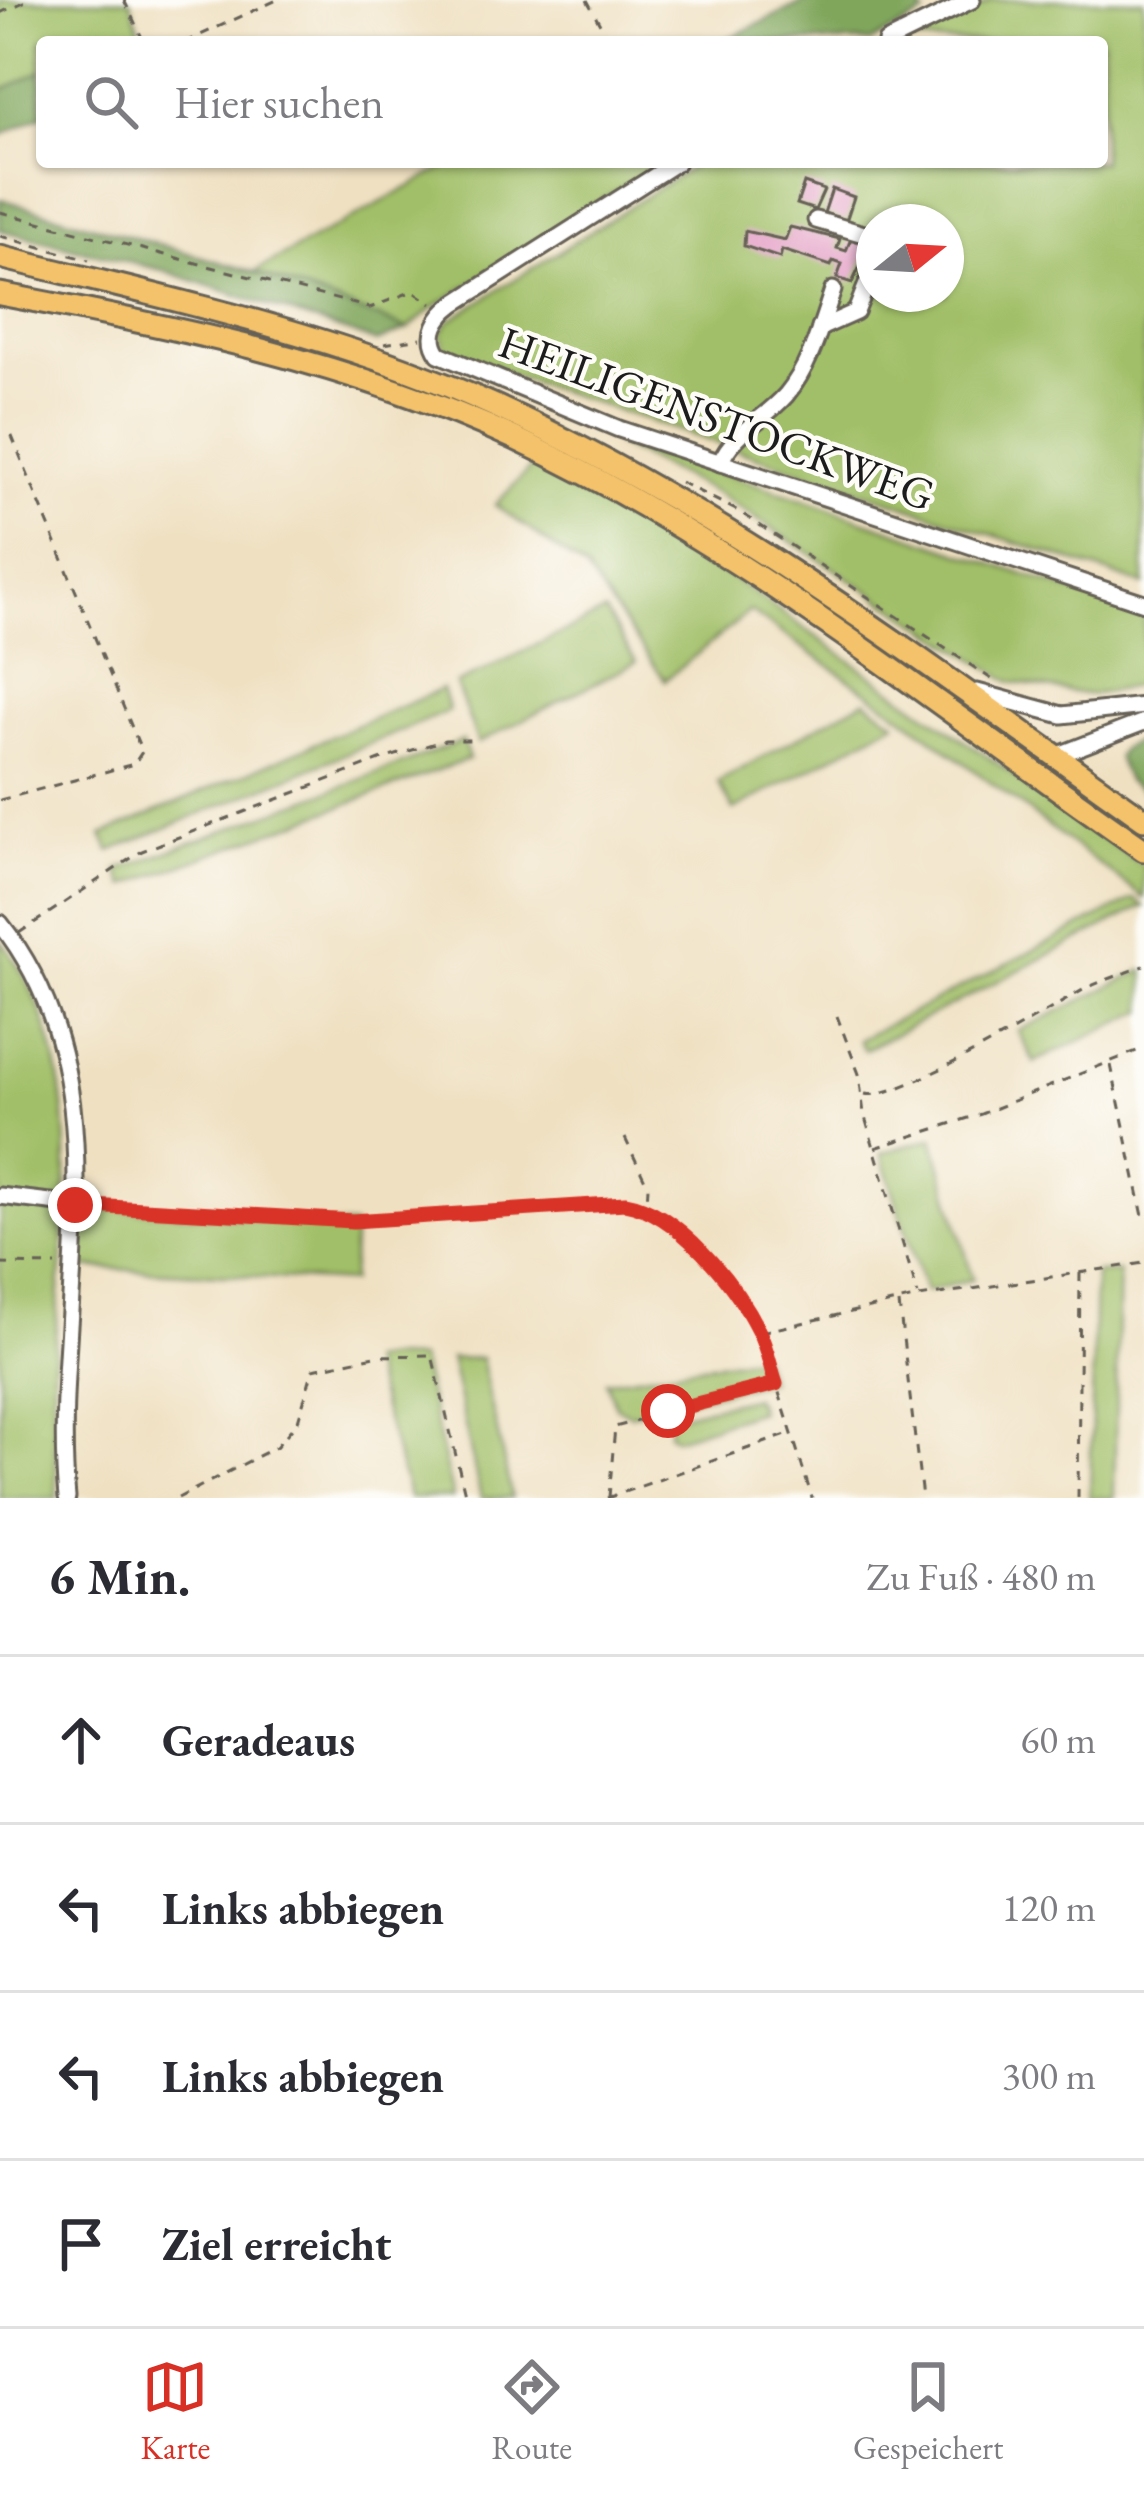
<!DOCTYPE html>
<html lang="de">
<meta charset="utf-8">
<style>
:root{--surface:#fff;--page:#f7f7f7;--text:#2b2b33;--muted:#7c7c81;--line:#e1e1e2;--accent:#d93025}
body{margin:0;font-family:"EB Garamond",serif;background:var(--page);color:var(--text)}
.compass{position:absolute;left:856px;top:204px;width:108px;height:108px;border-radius:50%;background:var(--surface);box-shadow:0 3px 9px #0004;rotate:72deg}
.stop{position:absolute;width:36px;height:36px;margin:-27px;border:9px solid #d93025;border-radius:50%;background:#fff}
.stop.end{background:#d93025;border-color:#fff;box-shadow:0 3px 12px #0008}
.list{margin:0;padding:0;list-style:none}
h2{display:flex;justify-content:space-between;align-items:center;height:156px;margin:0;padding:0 48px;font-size:51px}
h2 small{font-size:39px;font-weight:400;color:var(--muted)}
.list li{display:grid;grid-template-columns:78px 1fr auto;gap:36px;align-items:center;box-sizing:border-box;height:168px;padding:0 48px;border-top:3px solid var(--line)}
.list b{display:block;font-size:45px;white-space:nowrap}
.list em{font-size:39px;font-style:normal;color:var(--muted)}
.icon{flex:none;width:66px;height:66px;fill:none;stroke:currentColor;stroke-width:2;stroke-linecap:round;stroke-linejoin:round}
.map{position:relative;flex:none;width:1144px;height:1498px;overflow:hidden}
.search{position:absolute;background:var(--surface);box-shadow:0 3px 9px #0004;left:36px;right:36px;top:36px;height:132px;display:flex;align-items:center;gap:30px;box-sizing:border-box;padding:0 42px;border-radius:12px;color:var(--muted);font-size:45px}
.sheet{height:828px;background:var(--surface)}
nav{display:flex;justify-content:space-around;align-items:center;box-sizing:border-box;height:168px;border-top:3px solid var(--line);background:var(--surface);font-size:33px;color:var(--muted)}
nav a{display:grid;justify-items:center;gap:6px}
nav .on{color:var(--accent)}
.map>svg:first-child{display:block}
.green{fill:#a1bf67;stroke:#5e6e42;stroke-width:3;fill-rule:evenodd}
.forest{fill:#80a65c;stroke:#4e613c;stroke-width:3}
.building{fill:#e39bc5}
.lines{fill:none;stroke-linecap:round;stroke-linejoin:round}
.minor-casing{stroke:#666156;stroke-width:21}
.major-casing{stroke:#666156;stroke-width:27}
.path{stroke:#666156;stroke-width:3;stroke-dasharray:9 9;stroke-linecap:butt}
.minor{stroke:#fff;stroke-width:15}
.major{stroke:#f4c26a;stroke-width:21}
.route{stroke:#d93025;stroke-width:15}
.labels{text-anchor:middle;stroke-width:9;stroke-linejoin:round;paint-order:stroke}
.street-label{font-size:45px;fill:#1c1c1c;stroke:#fdfcf7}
</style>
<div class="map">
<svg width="1144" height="1498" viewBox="0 0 1144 1498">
<rect width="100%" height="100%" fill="#fdfcf7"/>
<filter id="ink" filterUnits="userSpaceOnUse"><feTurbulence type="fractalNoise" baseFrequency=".00833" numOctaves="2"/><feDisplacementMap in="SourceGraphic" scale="24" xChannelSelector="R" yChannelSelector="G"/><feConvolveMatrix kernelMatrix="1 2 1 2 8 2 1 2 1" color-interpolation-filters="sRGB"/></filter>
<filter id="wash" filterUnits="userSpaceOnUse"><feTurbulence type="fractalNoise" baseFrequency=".004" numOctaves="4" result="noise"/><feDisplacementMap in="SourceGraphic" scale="48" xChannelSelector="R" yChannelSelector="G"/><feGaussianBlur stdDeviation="2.7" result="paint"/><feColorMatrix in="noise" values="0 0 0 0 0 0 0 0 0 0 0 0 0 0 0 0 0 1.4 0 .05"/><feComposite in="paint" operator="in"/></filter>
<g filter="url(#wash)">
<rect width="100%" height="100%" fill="#efe0c1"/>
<g class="green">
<path d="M0 0H130L144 42H42V71L0 91Z"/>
<path d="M993 0H1144V585L454 356 444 348 441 333 449 321 700 162H1102V42H909ZM874 222H946V294H874Z"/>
<path d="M455 162H662L434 307 408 329 254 272Z"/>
<path d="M620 438 1144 615V684L1091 695 1011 682 719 495 616 444Z"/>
<path d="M534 464 704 558 1144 866V898L898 713 750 611 665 680 586 570 495 505Z"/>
<path d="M605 612 636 662 478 743 456 684Z"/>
<path d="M442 689 449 711 110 851 102 835Z"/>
<path d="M865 700 896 722 734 810 718 782Z"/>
<path d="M463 741 469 759 125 886 118 870Z"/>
<path d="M1134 899 1144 906 864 1050 858 1040Z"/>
<path d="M0 939C95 1063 62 1216 54 1359 51 1405 56 1452 57 1498H0Z"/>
<path d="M1144 970V1011L1034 1062 1018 1031Z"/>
<path d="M933 1138 973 1279 925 1292 881 1153Z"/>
<path d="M82 1207 354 1226 351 1282 76 1267Z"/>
<path d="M1119 1272 1114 1498H1090L1095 1273Z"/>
<path d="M761 1356 769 1381 631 1414 616 1407 606 1381Z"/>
<path d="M389 1358 420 1359 453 1498H409L369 1361Z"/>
<path d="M481 1358 512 1498H481L450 1359Z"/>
<path d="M754 1397 759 1411 677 1438 669 1434 670 1417Z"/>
</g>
<g class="forest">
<path d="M808 0H915L925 14 871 42H721Z"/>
<path d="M42 71V115L0 136V91Z"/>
<path d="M0 199 254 272 408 329 377 342 162 270 0 230Z"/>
<path d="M1144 737V792L1127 781 1117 757 1122 749Z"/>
</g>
<g id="blocks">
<g class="building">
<path d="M804 183 824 190 815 210 797 204Z"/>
<path d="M832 189 854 197 846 221 824 213Z"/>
<path d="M790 227 840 239 837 248 846 251 852 236 866 241 868 250 852 283 837 278 842 264 833 261 831 266 782 250 780 258 744 246 745 231 785 240Z"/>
</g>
</g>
</g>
<g filter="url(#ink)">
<use href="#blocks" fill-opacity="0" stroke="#666156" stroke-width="3"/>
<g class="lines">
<defs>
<g id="minor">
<path d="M886 42 972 0"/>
<path d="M677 162 454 304C438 316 425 335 439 354L619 429 1144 603"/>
<path d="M816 220 874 237"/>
<path d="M820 328 856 312 874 266"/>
<path d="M720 463C734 431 764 420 786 395 811 365 821 325 833 290"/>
<path d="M977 692 1062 715 1144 706"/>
<path d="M1056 756 1144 722"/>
<path d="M0 923C131 1088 49 1307 67 1498"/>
<path d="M0 1196 75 1205"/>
</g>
<g id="major">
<path d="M0 257C158 296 319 330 470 395 714 500 928 666 1144 819"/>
<path d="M0 294C176 327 350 362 514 438 741 544 939 708 1144 850"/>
</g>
</defs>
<use href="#minor" class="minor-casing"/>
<use href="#major" class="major-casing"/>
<g class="path">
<path d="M124 0 144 42"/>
<path d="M587 0 610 42"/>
<path d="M0 13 28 0"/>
<path d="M185 42 277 0"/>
<path d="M0 212 370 308 413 291 432 304"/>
<path d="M0 236 89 260"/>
<path d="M384 344 421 338"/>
<path d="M680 482 740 512 996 682"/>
<path d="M0 800 134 764 142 752 11 434"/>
<path d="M19 933 142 851 380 760 445 740H470"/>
<path d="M837 1016 859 1074 864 1114 918 1295"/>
<path d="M1111 1065 1144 1221"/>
<path d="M865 1094C897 1102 1048 1010 1083 990 1102 980 1124 974 1144 966"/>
<path d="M625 1138 648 1186 647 1205"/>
<path d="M875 1148 981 1114 1144 1048"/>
<path d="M89 1206 353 1221 625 1203 646 1207 680 1235 727 1284 760 1332 812 1498"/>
<path d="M0 1264 56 1265"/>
<path d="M899 1304 922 1498"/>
<path d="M761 1332 919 1297 1144 1263"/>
<path d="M609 1497 615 1427 776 1384"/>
<path d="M178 1498 276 1447 298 1421 313 1369 375 1356 432 1355 466 1498"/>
<path d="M607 1498 789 1434"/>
<path d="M1078 1498 1080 1272"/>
</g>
<use href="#minor" class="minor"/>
<use href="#major" class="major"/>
</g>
</g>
<g class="lines" filter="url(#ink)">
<path class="route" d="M75 1205 353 1221 625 1203C678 1212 735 1284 758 1330 767 1346 770 1367 776 1384L668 1411"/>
</g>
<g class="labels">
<g class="street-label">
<text transform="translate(717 418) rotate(20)" y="16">HEILIGENSTOCKWEG</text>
</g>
</g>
</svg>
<svg class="compass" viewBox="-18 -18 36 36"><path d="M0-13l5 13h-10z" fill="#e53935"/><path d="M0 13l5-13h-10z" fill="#7c7c81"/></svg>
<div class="stop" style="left:668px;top:1411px"></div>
<div class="stop end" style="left:75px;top:1205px"></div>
<div class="search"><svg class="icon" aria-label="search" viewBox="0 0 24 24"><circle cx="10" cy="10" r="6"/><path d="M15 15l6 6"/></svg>Hier suchen</div>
</div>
<section class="sheet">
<h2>6 Min.<small>Zu Fuß · 480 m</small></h2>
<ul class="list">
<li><svg class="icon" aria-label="ahead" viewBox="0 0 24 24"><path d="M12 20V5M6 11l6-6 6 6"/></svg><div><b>Geradeaus</b></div><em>60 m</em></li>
<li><svg class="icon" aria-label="left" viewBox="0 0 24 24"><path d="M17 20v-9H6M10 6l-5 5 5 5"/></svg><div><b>Links abbiegen</b></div><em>120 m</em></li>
<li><svg class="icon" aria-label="left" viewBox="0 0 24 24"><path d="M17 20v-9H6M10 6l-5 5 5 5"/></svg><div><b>Links abbiegen</b></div><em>300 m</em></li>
<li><svg class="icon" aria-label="arrive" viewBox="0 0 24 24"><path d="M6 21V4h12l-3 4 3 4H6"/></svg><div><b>Ziel erreicht</b></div></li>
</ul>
</section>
<nav>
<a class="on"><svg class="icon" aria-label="map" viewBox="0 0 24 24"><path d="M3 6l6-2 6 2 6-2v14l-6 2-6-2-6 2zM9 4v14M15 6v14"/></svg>Karte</a>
<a><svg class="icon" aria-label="directions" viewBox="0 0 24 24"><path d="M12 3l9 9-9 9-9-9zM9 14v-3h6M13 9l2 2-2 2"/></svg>Route</a>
<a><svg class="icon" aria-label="saved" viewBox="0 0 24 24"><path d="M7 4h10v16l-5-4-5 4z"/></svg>Gespeichert</a>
</nav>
